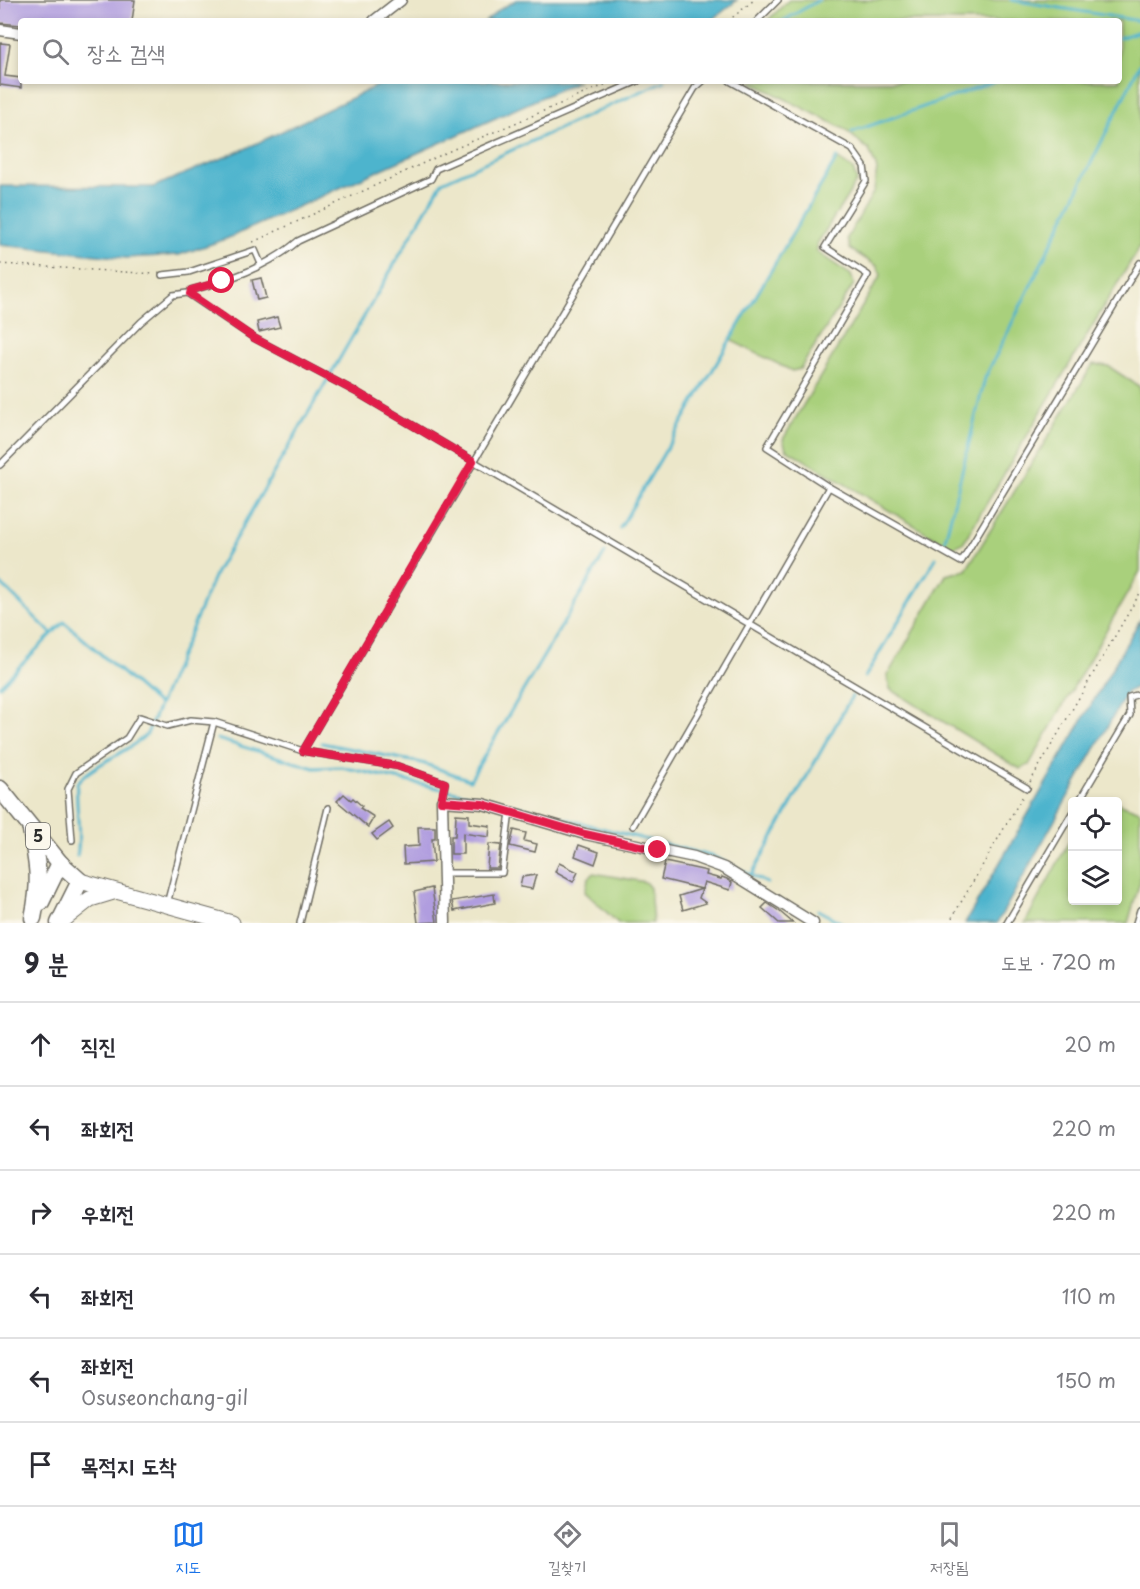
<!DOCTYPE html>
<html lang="ko">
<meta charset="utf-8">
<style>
:root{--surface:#fff;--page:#f2f2f3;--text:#2b2b33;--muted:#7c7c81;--line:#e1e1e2;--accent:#1a73e8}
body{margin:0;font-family:"Playpen Sans","Poor Story",sans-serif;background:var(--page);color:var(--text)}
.controls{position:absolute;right:18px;bottom:18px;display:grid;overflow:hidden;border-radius:6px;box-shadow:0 3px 9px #0003}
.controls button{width:54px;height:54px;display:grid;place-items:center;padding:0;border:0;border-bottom:2px solid var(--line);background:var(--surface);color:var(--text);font:30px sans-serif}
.stop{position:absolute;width:18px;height:18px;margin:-14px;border:4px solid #e11d48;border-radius:50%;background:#fff}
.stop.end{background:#e11d48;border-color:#fff;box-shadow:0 2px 6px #0008}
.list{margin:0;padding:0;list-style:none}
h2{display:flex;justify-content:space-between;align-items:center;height:78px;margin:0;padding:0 24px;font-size:26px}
h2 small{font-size:20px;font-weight:400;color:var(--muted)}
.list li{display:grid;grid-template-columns:39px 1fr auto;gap:18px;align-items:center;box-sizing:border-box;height:84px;padding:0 24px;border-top:2px solid var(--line)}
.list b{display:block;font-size:22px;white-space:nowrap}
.list p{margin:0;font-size:20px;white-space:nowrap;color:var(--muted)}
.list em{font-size:20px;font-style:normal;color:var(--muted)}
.icon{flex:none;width:33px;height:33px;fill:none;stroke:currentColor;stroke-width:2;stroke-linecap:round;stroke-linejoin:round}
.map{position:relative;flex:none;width:1140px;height:923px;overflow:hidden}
.search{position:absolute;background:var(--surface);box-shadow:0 3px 9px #0003;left:18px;right:18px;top:18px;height:66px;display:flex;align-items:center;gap:15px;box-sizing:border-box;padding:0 21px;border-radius:6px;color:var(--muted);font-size:22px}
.sheet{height:582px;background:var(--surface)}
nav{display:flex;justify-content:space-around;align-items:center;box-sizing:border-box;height:84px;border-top:2px solid var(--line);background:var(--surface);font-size:16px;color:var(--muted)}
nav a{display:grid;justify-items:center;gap:3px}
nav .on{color:var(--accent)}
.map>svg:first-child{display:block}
.green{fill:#a9d07b;stroke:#6a7e53;stroke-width:1.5}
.water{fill:#4eb4cd;stroke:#3c707c;stroke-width:1.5}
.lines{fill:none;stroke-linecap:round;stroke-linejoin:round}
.stream{stroke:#4eb4cd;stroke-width:3}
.building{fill:#b09ddf}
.service-casing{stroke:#6f6d63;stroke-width:8}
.minor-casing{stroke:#6f6d63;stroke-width:13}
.secondary-casing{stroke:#6f6d63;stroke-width:17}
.primary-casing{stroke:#6f6d63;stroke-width:19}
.path{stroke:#6f6d63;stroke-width:1.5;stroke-dasharray:1.5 4.5;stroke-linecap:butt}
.service{stroke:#fff;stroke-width:5}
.minor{stroke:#fff;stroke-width:10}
.secondary{stroke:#fff;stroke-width:15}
.primary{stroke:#fff;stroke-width:16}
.route{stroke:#e11d48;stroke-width:8}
.labels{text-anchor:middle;stroke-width:4.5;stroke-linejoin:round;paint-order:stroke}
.shield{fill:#fbf7ec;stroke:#696865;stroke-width:1.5}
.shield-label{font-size:16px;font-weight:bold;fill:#2b2b2b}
</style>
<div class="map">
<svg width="1140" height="923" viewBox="0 0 1140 923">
<rect width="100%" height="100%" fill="#fbf7ec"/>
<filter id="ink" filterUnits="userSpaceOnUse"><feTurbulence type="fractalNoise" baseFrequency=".0167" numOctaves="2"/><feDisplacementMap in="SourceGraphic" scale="12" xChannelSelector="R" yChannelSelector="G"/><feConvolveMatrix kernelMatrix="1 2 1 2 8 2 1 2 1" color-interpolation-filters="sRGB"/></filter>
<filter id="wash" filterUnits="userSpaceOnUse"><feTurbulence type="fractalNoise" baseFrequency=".008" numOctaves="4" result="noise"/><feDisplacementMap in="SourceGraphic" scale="24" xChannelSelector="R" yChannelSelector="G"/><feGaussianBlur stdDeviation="1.35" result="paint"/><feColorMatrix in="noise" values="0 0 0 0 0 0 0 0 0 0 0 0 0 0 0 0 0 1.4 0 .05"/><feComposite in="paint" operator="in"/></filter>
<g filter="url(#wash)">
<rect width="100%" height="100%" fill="#ece7ca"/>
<g class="green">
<path d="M789 0H1140V246L963 543 952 548 786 449 783 439 881 275 877 266 850 249 847 238 874 191 877 169 869 150 844 129 750 81H1119V21H767Z"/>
<path d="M837 158 853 169 857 181 817 244V252L851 275 854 284 800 369 792 371 730 340Z"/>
<path d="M1093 364 1108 366 1140 387V571L1029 765 1020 769 890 689 887 676 946 575 966 570Z"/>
<path d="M1118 803 1140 811V882L1128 923H1025L1072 836V900H1118Z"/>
<path d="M593 873 645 882 650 888 653 923H618L585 892 588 879Z"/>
</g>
<g class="water">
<path d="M517 0H737L711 21H486L500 9Z"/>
<path d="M387 81H578L226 239 179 255 126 258 0 245V186L153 187 247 148Z"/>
<path d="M1140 620V685L1127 692 997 923H965Z"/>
</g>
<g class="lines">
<g class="stream">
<path d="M1011 0 1140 21"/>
<path d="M783 21 819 0"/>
<path d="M1119 38 1140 31"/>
<path d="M852 132 997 81"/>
<path d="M620 528 837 158"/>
<path d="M945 540 985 378 1140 64"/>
<path d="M0 583 52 634"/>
<path d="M865 677 936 558"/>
<path d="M0 686 64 622 159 705"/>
<path d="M217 739 314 768 342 767 488 799 714 857 767 883"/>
<path d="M322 743 422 763 470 780 605 553"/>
<path d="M77 856C82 832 75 808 77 783 96 762 126 754 147 734L216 572 442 182 664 81"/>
<path d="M752 874 852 696"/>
<path d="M818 910 842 923"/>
</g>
</g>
<g id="blocks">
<g class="building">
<path d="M0 0H135L132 21H68L41 17 40 21H21V25L0 23Z"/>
<path d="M0 43 10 44 5 76 21 78V88L0 85Z"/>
<path d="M261 278 266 298 257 300 252 280Z"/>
<path d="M277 317 280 327 259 332 257 322Z"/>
<path d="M344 794 351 800 353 798 362 806 360 808 374 817 368 827 337 801Z"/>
<path d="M456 814 469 815V823L490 826 489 837 463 833V854H451V836H455Z"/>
<path d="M389 822 393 828 377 840 372 834Z"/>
<path d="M418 827H435V839H432L434 862 404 864 403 847 419 846Z"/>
<path d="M514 830 526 833 524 841 537 844 535 852 510 846Z"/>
<path d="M489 844 501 845 498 868H487Z"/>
<path d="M579 845 599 852 595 864 575 856Z"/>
<path d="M665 862 707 871 706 875 721 879 722 877 727 879 732 882 730 890 704 882 702 889 661 879Z"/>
<path d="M559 863 578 872 573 882 555 872Z"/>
<path d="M536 875 532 889 520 887 522 877Z"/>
<path d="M432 888 437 922 418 923 414 892Z"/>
<path d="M702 889 699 898 706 903 683 910 679 896Z"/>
<path d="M494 894 495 903 454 911 452 901Z"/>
<path d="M767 903 779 911 793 923H779L762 908Z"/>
</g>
</g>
</g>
<g filter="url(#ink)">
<use href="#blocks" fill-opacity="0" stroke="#6f6d63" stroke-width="1.5"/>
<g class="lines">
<defs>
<g id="service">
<path d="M757 21 778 0"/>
<path d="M730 81 852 149 864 166 866 181 825 247 868 275 767 447 829 487 961 562 1140 263"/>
<path d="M162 275 189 272 255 250 261 264"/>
<path d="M190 294 191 290C228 281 269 266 298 241L431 179 436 169 638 81"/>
<path d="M0 465 141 322 173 295 187 293 254 338 358 393 1027 788"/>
<path d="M303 751 695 88 703 81"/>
<path d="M1079 801 1130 715 1129 697 1140 694"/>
<path d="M633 826 829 487"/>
<path d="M72 840 68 789 76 773 127 738 140 717 167 726 191 720 214 722 303 751 397 766 445 783 442 801"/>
<path d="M444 873H502L510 812"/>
<path d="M167 904 214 722"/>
<path d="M300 923 328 808"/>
<path d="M1007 923 1072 813"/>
<path d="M1136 923 1140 910"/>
</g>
<g id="minor">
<path d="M374 21 401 0"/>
<path d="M0 30 21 33"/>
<path d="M445 923 442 801 483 804 585 834 694 857 724 868 813 923"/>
</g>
<g id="secondary">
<path d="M80 881 232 923"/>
<path d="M62 921 90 899 113 892"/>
</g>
<g id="primary">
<path d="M0 789 60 863 80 881 59 923"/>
<path d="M31 830C38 867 41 881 33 918"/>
<path d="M41 902 60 863"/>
</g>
</defs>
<use href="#service" class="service-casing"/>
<use href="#minor" class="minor-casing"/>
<use href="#secondary" class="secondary-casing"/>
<use href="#primary" class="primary-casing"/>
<g class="path">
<path d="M728 21 754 0"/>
<path d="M253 242 454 149 614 81"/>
<path d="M0 264 155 274"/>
<path d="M1030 782 1140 593"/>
<path d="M949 923 1024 794"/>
</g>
<use href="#service" class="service"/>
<use href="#minor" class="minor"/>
<use href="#secondary" class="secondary"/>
<use href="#primary" class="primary"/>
</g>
</g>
<g class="lines" filter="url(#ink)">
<path class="route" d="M222 281 191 290 190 294 254 338 358 393 473 461 303 751 397 766 445 783 441 801 483 804 585 834 658 850"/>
</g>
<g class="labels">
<rect class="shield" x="26" y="823" width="24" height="26" rx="4.5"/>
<g class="shield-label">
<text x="38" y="842">5</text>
</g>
</g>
</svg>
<div class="controls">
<button><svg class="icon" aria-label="locate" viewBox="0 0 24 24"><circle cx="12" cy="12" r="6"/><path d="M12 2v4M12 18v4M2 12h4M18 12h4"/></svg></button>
<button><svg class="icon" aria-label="layers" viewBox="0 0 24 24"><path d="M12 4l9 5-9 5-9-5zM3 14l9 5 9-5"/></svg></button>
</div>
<div class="stop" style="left:222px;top:281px"></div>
<div class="stop end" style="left:658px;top:850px"></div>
<div class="search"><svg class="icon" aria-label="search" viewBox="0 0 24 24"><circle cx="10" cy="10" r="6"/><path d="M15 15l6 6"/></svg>장소 검색</div>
</div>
<section class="sheet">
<h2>9 분<small>도보 · 720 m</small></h2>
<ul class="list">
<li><svg class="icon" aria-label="ahead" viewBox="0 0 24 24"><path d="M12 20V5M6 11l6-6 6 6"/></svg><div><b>직진</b></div><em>20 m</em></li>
<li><svg class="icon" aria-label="left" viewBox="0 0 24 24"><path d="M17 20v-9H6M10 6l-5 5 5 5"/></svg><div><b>좌회전</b></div><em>220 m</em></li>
<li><svg class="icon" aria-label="right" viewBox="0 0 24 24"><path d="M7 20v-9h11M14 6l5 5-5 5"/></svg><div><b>우회전</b></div><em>220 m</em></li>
<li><svg class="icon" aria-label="left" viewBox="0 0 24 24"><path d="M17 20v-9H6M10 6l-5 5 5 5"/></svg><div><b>좌회전</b></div><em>110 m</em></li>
<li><svg class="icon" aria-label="left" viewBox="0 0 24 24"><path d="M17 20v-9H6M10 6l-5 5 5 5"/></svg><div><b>좌회전</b><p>Osuseonchang-gil</p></div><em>150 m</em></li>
<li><svg class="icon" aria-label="arrive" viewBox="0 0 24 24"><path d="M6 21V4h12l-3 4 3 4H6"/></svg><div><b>목적지 도착</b></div></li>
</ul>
</section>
<nav>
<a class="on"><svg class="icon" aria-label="map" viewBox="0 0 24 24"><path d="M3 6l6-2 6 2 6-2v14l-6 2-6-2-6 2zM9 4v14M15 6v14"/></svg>지도</a>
<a><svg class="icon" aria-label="directions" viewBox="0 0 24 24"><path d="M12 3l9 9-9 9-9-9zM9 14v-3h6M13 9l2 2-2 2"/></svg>길찾기</a>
<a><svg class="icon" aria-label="saved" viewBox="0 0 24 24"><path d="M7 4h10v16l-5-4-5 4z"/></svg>저장됨</a>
</nav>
